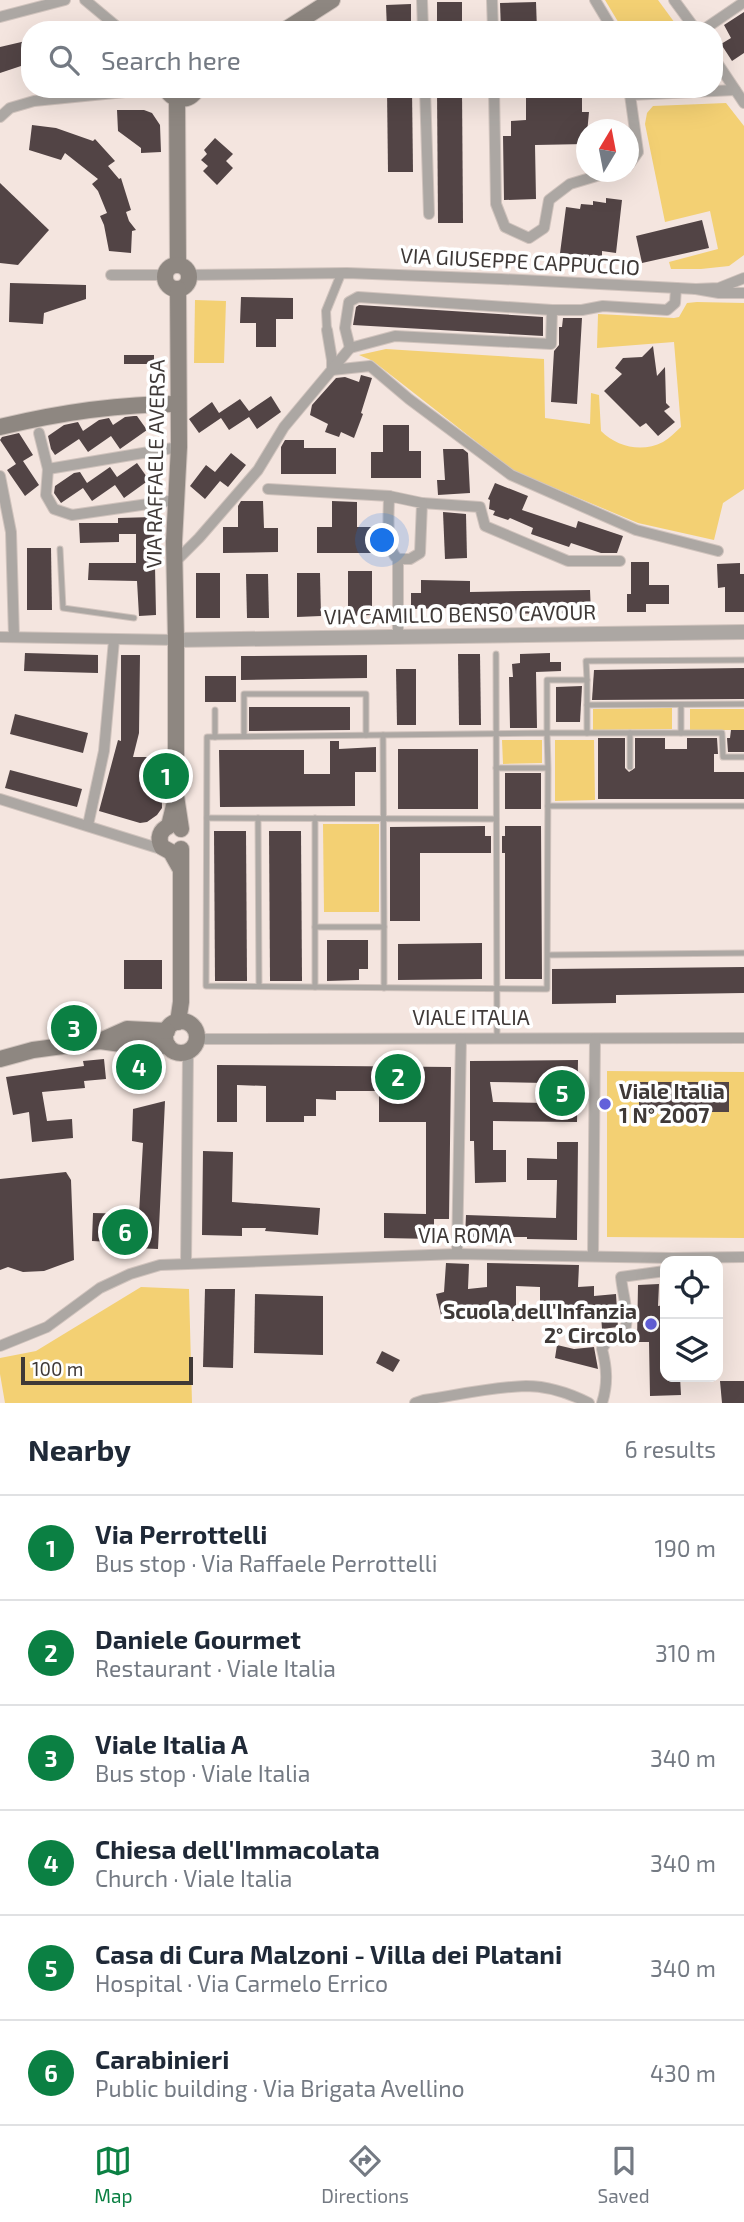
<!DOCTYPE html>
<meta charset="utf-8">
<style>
:root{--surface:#fff;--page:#f6f6f7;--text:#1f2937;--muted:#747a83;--line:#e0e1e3;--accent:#0b8043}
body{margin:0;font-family:"Exo 2",sans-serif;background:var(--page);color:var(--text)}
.controls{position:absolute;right:21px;bottom:21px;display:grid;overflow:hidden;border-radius:14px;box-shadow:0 7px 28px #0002}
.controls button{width:63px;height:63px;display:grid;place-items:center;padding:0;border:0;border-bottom:2px solid var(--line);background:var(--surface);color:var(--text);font:35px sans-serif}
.compass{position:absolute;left:576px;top:119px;width:63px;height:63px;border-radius:50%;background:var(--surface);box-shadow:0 7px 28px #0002;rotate:10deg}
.scale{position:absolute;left:21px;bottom:18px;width:172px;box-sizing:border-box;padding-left:7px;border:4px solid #3f3937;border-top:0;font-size:19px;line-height:24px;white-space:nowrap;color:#3f3937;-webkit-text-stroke:5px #fff;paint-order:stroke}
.you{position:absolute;left:383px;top:541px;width:24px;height:24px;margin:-18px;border:5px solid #fff;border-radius:50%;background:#1a73e8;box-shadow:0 0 0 10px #1a73e833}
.badge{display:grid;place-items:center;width:46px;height:46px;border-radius:50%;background:var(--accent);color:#fff;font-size:23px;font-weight:700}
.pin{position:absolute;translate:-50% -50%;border:4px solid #fff;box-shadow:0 2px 7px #0006}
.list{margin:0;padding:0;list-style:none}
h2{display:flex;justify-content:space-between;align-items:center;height:91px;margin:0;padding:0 28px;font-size:30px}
h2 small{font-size:23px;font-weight:400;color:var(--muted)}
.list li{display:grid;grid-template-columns:46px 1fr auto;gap:21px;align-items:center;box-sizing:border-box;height:105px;padding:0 28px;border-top:2px solid var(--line)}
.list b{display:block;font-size:26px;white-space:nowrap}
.list p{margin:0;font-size:23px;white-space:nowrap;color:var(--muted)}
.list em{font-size:23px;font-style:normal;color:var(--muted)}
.icon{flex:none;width:38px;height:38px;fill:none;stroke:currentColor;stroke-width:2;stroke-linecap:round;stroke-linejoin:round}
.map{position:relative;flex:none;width:744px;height:1403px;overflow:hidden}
.search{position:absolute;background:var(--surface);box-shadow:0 7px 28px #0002;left:21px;right:21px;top:21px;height:77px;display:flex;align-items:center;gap:18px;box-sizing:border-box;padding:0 24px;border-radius:28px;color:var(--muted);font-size:26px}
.sheet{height:721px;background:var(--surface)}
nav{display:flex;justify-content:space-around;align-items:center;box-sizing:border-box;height:98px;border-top:2px solid var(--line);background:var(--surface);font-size:19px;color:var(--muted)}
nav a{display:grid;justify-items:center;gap:4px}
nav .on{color:var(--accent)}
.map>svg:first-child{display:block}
.green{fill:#f3d073}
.building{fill:#524445;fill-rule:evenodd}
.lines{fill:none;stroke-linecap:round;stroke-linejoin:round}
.service-casing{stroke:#d0c3bd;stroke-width:7}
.pedestrian-casing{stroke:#d0c3bd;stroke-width:10}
.minor-casing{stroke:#d0c3bd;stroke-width:12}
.tertiary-casing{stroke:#d0c3bd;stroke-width:16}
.secondary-casing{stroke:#d0c3bd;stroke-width:18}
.service{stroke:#aca7a3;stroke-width:5}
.pedestrian{stroke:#aca7a3;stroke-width:8}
.minor{stroke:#aca7a3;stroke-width:10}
.tertiary{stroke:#aca7a3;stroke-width:14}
.secondary{stroke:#8e8781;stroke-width:16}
.poi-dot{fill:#6361da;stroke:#fff;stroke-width:2.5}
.labels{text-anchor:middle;stroke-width:7;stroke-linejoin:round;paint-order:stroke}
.street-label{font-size:21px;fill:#3f3937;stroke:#fff}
.poi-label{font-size:21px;font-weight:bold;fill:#3f3937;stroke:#fff;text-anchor:start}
</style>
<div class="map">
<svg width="744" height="1403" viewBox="0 0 744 1403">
<rect width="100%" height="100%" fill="#f4e5df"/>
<g class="green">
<path d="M605 0H658L680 30H623Z"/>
<path d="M726 103 744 126V255L729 266 701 269H671L669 262 718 249 710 211 665 222 645 124 647 113 653 106Z"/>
<path d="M195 300 226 301 224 363H194Z"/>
<path d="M697 302 744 303V489L723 503 714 540 638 523 514 471 373 361 359 355 386 349 544 359 545 418 590 424 591 393 599 395 601 431C617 447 642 453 663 442 670 438 675 432 681 427L674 342 597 348 598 314 674 318 679 317 687 303Z"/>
<path d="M672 708V729L593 730V709Z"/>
<rect x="690" y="709" width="54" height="21"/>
<path d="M502 740H542V763L503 764Z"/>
<path d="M555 740H594L595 800 555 801Z"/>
<path d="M323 824H379V912H324Z"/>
<path d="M607 1071 744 1072V1238L607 1237Z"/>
<path d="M141 1287 189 1289 192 1403H5L0 1374V1358L36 1351Z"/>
</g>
<g class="building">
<rect x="437" y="2" width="25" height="28"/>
<path d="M536 2 537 30H501L500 3Z"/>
<path d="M411 4V30H387L386 5Z"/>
<path d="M744 12V53L732 61 721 44 731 38 724 25Z"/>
<path d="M30 40V63L0 73V47Z"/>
<path d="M387 89H412L413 172H388Z"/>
<path d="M437 89H462L463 223H438Z"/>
<path d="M526 89H582V112H589L586 144 535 145 536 199 504 200 503 136H511V121L526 120Z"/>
<path d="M117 110H144L152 113 160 125 161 152 141 153V148L118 131Z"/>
<path d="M32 125 56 128 93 141 95 139 115 161 108 166 119 179 121 178 131 210 126 212 129 221 136 230 132 231 131 253 109 251 104 225 100 216 107 213 98 191 92 184 98 179 65 153 61 160 29 150Z"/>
<path d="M215 138 233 154 226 161 233 168 217 185 203 171 208 166 201 160 207 154 204 150Z"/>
<path d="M0 183 49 230 18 265 0 263Z"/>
<path d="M606 198 622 200 616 253 602 251V256L590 255V260L577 258V263L559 261 566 207 580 209 581 204 593 205V201L606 203Z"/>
<path d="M702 220 709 248 642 263 636 236Z"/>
<path d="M10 283 86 285V299L44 313 43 324 9 322Z"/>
<path d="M241 297 293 298V319H276V347H256V323H240Z"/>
<path d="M359 305 543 317V336L353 325 356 307Z"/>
<path d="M563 318H582L577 404 551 402 554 351 559 345V327H562Z"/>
<path d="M653 346 657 376 665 367 666 403 670 407 664 411 675 422 658 436 646 423 640 427 604 391 622 374 615 368 623 358 642 357Z"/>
<rect x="124" y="355" width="30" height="9"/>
<path d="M361 375 372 378 361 413 363 414 354 438 341 432 339 437 325 432 328 424 310 415 312 405 336 378 345 377 359 382Z"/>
<path d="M271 396 281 412 257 429 249 417 229 430 221 418 199 433 189 419 212 402 219 413 240 399 249 411Z"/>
<path d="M134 416H137L147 430 120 449 111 436 88 452 79 439 55 455 51 449 48 436 64 425 78 422 83 431 99 420 109 418 113 425 125 417Z"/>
<path d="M383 425H409V451H421V478H371V452H383Z"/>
<path d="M19 433 33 455 23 461 39 485 25 496 7 470 16 464 0 440 2 437Z"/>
<path d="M285 440H304V448H336V474H281V447Z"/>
<path d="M443 449H463L468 453 470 493 438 495 437 480H445Z"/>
<path d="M231 453 246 465 228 487 220 481 205 499 190 486 206 465 215 472Z"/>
<path d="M137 463 149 480 124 498 115 485 92 501 83 488 61 503 54 493 55 486 74 473 80 472 87 483 110 467 117 477Z"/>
<path d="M495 483 528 496 522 510 576 528 578 521 623 536 617 553H601L571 543 569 547 531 534 533 528 510 518 508 520 493 515 495 511 489 509 490 500 488 499Z"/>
<path d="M241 501H263L264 528H278V552L223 553V527H238V506Z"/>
<path d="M332 501 357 502V527H373L372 553H317V527H332Z"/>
<path d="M443 512 466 514 467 558 445 559Z"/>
<path d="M154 517 156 615 139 616 137 581 88 580 89 563H136V534H119V542L80 543 79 523H118V518Z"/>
<path d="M27 548H51L52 610H27Z"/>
<path d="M631 562H649V585H669V604H646V612H627V594H631Z"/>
<path d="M740 563V574H744V612H725V587L718 588 717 564Z"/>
<path d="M348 571H372V615L348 616Z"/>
<rect x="196" y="573" width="24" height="45"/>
<path d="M297 573H320L321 616 297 617Z"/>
<path d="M246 574H268L269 618H247Z"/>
<path d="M421 580 470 581V592L590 590 591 613 494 614V607L411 609V593H421Z"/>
<path d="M25 653 98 655V673L24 671Z"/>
<path d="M550 653V662H561V671L536 672 537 728H510L509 677H513L512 664 520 663V654Z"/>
<path d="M458 654H480L481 725H459Z"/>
<path d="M121 655H140L139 733 133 757H161L162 808 157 815 147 822 140 823 99 811 118 740 121 741Z"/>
<path d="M367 655V678L241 680V656Z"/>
<path d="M744 668V699L592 700 594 670Z"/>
<path d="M396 669H416V725H397Z"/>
<rect x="205" y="676" width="31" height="26"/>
<path d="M582 686 580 722H556V687Z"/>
<path d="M249 707H350V730L249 731Z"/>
<path d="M15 714 88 733 83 753 10 734Z"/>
<path d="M731 730H744V752H728L727 738H730Z"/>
<path d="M598 738H625V768L629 772 635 768V738H665V749H687V738H717L718 754H714V772H744V799H598Z"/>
<path d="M330 741H339V749L376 747V772H355V806L220 807 219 750H304V774H330Z"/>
<rect x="398" y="749" width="80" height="60"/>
<path d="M10 770 82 789 77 807 5 788Z"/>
<rect x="505" y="773" width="36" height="36"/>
<path d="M485 826V836H491V853H420V921H390V827Z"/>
<path d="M505 826H541L542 979H505V853H502V836H505Z"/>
<path d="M214 831H246L247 981H215Z"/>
<path d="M269 831H301L302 981H270Z"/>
<path d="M327 940H368V969H359V980L327 981Z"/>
<path d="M482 943V979L398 980V944Z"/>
<rect x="124" y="960" width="38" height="29"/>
<path d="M744 967V993L616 995V1003L552 1004V969Z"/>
<path d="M104 1059 106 1079 84 1081 85 1088 42 1092 47 1121 72 1119 73 1138 32 1142 29 1112 13 1115 6 1077 84 1066 83 1061Z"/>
<path d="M578 1060 577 1122 493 1121V1150H506V1182L475 1183 474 1141H470V1061ZM490 1082 546 1083V1103L493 1102Z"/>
<path d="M217 1065 451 1067 449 1219H434V1239L384 1238V1213L426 1214V1122H379V1091H336V1100L316 1099V1116H304V1122H266V1086L237 1085V1122H217Z"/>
<rect x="639" y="1082" width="90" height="30"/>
<path d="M165 1101 158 1249 111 1247V1242L92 1241 93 1213 139 1214 143 1143 132 1141 133 1109Z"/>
<path d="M557 1142H578L577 1240 527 1239V1237H465L466 1215 556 1218 557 1180H527V1158L557 1159Z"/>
<path d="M203 1151 233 1152 232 1202 320 1208 318 1235 265 1231 266 1228H242V1236L202 1235Z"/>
<path d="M66 1172 71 1180 74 1260 44 1271 23 1272 8 1267 0 1270V1179Z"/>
<path d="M446 1263 469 1264 468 1289 487 1287V1263L579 1265 578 1287 594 1286V1296L616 1294 618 1327 602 1329 601 1315H581V1308L540 1307V1287L516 1286V1321H493L494 1310 464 1309 441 1315 436 1294 444 1292Z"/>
<path d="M659 1284 658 1306 665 1305V1377H680L681 1395 650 1396 649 1342H637L638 1285Z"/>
<path d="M205 1289H235L233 1368 203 1367Z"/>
<path d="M255 1294 323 1296V1355L254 1353Z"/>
<path d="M557 1345 574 1349 594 1347 598 1369 555 1358Z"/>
<path d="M382 1351 400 1360 393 1372 376 1363Z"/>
<path d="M720 1381H744V1403H722Z"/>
</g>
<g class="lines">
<defs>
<g id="service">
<path d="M60 549 63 608 134 618"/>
<path d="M496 654 497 1039"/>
<rect x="547" y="680" width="40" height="53"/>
<path d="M587 680 586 661 744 660"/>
<path d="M587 705 744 704"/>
<path d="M681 705V733"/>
<path d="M587 733H722L723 757H744"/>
<path d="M630 733V767"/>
<path d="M383 735 384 927"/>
<path d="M244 736V694H366V735"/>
<path d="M215 737V710"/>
<path d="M496 768H548L547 733 207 737 206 986 547 989 548 768"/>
<path d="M548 806H744"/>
<path d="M207 818 496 819"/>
<path d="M258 818 259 986"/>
<path d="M315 818V987"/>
<path d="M315 927H384V988"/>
<path d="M548 955 744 953"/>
</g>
<path id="pedestrian" d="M327 330 326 311 341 274"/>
<g id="minor">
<path d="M85 0 121 30"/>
<path d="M422 0 423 30"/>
<path d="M492 0 493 30"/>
<path d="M595 0 613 30"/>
<path d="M674 0 696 30"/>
<path d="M0 17 65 0"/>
<path d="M703 30 744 2"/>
<path d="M714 58 744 103"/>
<path d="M425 89 429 214"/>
<path d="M494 89 496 204 505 227 529 238 544 228 549 200 570 184 610 172"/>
<path d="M628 89 630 95 735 90"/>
<path d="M0 117 10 108 34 101 155 89"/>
<path d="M628 166 638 152 630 95"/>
<path d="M111 275H165"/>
<path d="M189 275 347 273 501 279 696 289"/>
<path d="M744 278 719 288 696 289 719 293H744"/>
<path d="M358 297 552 310 551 344 395 336 350 348 345 328 349 302Z"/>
<path d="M552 310H582L603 306 667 310 675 303 676 288"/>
<path d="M327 330 332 360V370"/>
<path d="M332 370 370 366 409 399 511 475 636 530 718 551"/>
<path d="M39 433 48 469 179 447"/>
<path d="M48 469 46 495 54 509 72 515 176 500"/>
<path d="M0 476 11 532 14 637"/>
<path d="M268 489 389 496"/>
<path d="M422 503 480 507 485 526 568 561H620"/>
<path d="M398 559H410L420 553 422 503 389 496C389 512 385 550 398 559V637"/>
<path d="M174 563 199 538 258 470 284 427 350 348"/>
<path d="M0 637 176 640"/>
<path d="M0 799 164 850"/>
<path d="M88 825 104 751 114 640"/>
<path d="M197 1039 744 1038"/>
<path d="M457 1254 461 1039"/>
<path d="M593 1256 595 1039"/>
<path d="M186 1264 188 1052"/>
<path d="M0 1346 47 1327 100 1288 130 1274 160 1265 457 1254 672 1258 744 1257"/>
<path d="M415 1403 424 1400C457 1395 493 1387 526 1386 547 1386 571 1394 589 1403"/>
<path d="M602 1403C608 1384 607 1368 602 1349L607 1341 622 1338C632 1318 623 1299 621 1277L665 1271"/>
</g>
<path id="tertiary" d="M176 640 744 632"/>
<g id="secondary">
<path d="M285 30 332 0"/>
<path d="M166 89C174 102 189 102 197 89"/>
<path d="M177 99 178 265"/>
<circle cx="177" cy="277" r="12"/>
<path d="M178 289 179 447 174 542 176 640V796L181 829"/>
<path d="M0 427C58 413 118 404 178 404"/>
<path d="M174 806 169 826C160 830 157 838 162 847L171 852 180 868"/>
<circle cx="181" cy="1037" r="16"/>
<path d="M178 1022 181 1002V849"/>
<path d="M100 1041 121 1044 168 1046"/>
<path d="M0 1059 33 1050 100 1041 127 1029 167 1031"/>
</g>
</defs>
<use href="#service" class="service-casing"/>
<use href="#pedestrian" class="pedestrian-casing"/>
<use href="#minor" class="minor-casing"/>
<use href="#tertiary" class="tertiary-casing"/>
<use href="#secondary" class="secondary-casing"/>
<use href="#service" class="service"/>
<use href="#pedestrian" class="pedestrian"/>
<use href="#minor" class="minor"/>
<use href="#tertiary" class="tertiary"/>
<use href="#secondary" class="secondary"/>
</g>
<g class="poi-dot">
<circle cx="605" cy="1104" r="7"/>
<circle cx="651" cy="1324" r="7"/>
</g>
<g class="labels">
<g class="street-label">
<text transform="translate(520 262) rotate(3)" y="7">VIA GIUSEPPE CAPPUCCIO</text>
<text transform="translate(156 464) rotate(-89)" y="7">VIA RAFFAELE AVERSA</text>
<text transform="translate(460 615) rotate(-1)" y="7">VIA CAMILLO BENSO CAVOUR</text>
<text x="471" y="1025">VIALE ITALIA</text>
<text x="465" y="1243">VIA ROMA</text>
</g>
<g class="poi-label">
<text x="619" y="1099">Viale Italia<tspan x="619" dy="24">1 N° 2007</tspan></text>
<text x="637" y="1319" text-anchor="end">Scuola dell'Infanzia<tspan x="637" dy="24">2° Circolo</tspan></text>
</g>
</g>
</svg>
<div class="controls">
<button><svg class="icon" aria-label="locate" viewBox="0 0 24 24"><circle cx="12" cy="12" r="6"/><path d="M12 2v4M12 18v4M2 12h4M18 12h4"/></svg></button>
<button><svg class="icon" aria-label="layers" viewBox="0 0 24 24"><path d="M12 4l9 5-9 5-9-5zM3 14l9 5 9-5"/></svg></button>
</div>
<svg class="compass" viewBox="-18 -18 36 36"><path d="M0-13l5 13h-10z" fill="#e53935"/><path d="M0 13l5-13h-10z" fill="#747a83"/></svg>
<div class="scale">100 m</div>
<div class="you"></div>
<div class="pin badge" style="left:166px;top:776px">1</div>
<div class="pin badge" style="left:398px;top:1077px">2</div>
<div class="pin badge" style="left:74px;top:1028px">3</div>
<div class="pin badge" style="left:139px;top:1067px">4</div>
<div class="pin badge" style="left:562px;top:1093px">5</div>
<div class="pin badge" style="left:125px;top:1232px">6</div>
<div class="search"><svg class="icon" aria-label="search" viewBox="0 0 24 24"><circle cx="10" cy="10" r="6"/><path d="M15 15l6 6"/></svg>Search here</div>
</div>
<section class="sheet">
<h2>Nearby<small>6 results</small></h2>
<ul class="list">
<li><span class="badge">1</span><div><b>Via Perrottelli</b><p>Bus stop · Via Raffaele Perrottelli</p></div><em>190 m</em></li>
<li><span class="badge">2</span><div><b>Daniele Gourmet</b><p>Restaurant · Viale Italia</p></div><em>310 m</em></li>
<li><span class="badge">3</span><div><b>Viale Italia A</b><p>Bus stop · Viale Italia</p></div><em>340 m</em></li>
<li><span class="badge">4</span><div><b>Chiesa dell'Immacolata</b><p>Church · Viale Italia</p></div><em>340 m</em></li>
<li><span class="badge">5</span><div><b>Casa di Cura Malzoni - Villa dei Platani</b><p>Hospital · Via Carmelo Errico</p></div><em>340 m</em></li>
<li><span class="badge">6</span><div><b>Carabinieri</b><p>Public building · Via Brigata Avellino</p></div><em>430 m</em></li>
</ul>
</section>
<nav>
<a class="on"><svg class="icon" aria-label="map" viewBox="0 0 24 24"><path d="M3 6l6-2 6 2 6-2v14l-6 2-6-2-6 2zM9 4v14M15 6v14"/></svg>Map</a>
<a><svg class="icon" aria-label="directions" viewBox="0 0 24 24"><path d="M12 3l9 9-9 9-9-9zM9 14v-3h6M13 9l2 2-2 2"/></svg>Directions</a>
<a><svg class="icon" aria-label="saved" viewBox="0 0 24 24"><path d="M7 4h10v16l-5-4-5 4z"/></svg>Saved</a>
</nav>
